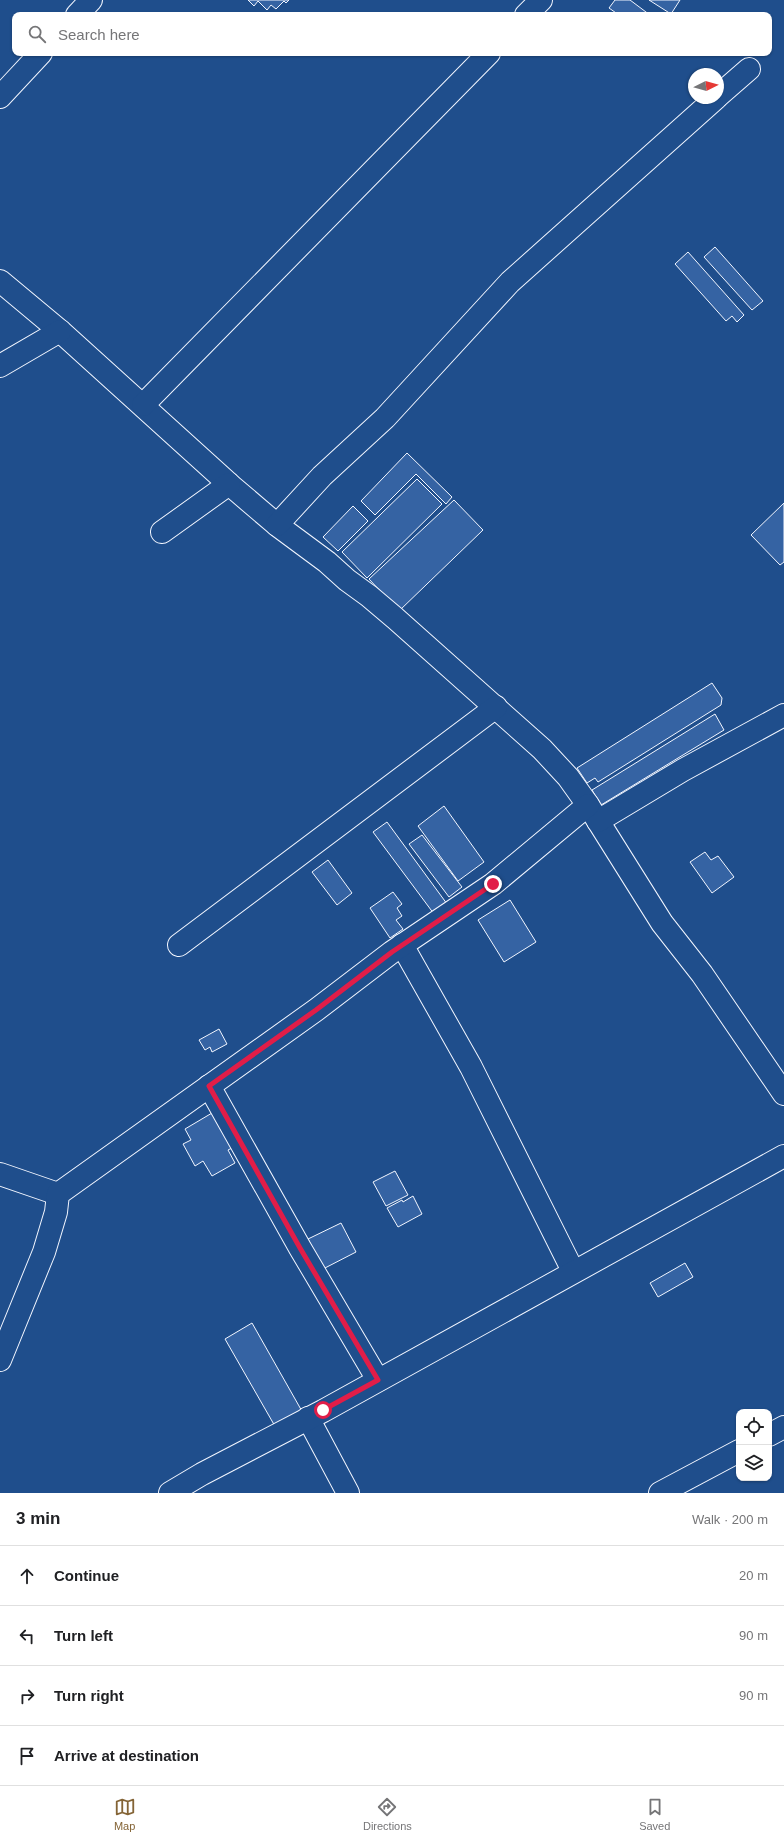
<!DOCTYPE html>
<meta charset="utf-8">
<style>
:root{--surface:#fff;--page:#f2f2f2;--text:#202124;--muted:#757577;--line:#e0e0e0;--accent:#846436}
body{margin:0;font-family:Helvetica,sans-serif;background:var(--page);color:var(--text)}
.controls{position:absolute;right:12px;bottom:12px;display:grid;overflow:hidden;border-radius:8px;box-shadow:0 1px 3px #0004}
.controls button{width:36px;height:36px;display:grid;place-items:center;padding:0;border:0;border-bottom:1px solid var(--line);background:var(--surface);color:var(--text);font:20px sans-serif}
.compass{position:absolute;left:688px;top:68px;width:36px;height:36px;border-radius:50%;background:var(--surface);box-shadow:0 1px 3px #0004;rotate:85deg}
.stop{position:absolute;width:12px;height:12px;margin:-9px;border:3px solid #e11d48;border-radius:50%;background:#fff}
.stop.end{background:#e11d48;border-color:#fff;box-shadow:0 1px 4px #0008}
.list{margin:0;padding:0;list-style:none}
h2{display:flex;justify-content:space-between;align-items:center;height:52px;margin:0;padding:0 16px;font-size:17px}
h2 small{font-size:13px;font-weight:400;color:var(--muted)}
.list li{display:grid;grid-template-columns:26px 1fr auto;gap:12px;align-items:center;box-sizing:border-box;height:60px;padding:0 16px;border-top:1px solid var(--line)}
.list b{display:block;font-size:15px;white-space:nowrap}
.list em{font-size:13px;font-style:normal;color:var(--muted)}
.icon{flex:none;width:22px;height:22px;fill:none;stroke:currentColor;stroke-width:2;stroke-linecap:round;stroke-linejoin:round}
.map{position:relative;flex:none;width:784px;height:1493px;overflow:hidden}
.search{position:absolute;background:var(--surface);box-shadow:0 1px 3px #0004;left:12px;right:12px;top:12px;height:44px;display:flex;align-items:center;gap:10px;box-sizing:border-box;padding:0 14px;border-radius:8px;color:var(--muted);font-size:15px}
.sheet{height:292px;background:var(--surface)}
nav{display:flex;justify-content:space-around;align-items:center;box-sizing:border-box;height:56px;border-top:1px solid var(--line);background:var(--surface);font-size:11px;color:var(--muted)}
nav a{display:grid;justify-items:center;gap:2px}
nav .on{color:var(--accent)}
.map>svg:first-child{display:block}
.building{fill:#3563a3;stroke:#f2f6ff}
.lines{fill:none;stroke-linecap:round;stroke-linejoin:round}
.minor-casing{stroke:#f2f6ff;stroke-width:24}
.minor{stroke:#1f4e8c;stroke-width:22}
.route{stroke:#e11d48;stroke-width:5}
</style>
<div class="map">
<svg width="784" height="1493" viewBox="0 0 784 1493">
<rect width="100%" height="100%" fill="#1f4e8c"/>
<g class="building">
<path d="M248 0H289L286 3 284 1 276 9 271 5 267 10 258 1 254 6Z"/>
<path d="M615 0H630L650 15H619L609 8Z"/>
<path d="M649 0H680L671 14Z"/>
<path d="M715 247 763 301 752 310 704 257Z"/>
<path d="M688 252 744 315 737 322 732 316 726 321 675 264Z"/>
<path d="M407 453 452 497 446 504 416 474 375 515 361 501Z"/>
<path d="M417 479 442 504 367 578 342 552Z"/>
<path d="M454 500 483 530 399 611 369 579Z"/>
<path d="M784 503V562L780 565 751 535Z"/>
<path d="M353 506 368 521 338 551 323 537Z"/>
<path d="M712 683 722 698 721 705 598 782 595 778 587 783 577 768Z"/>
<path d="M715 714 724 730 601 805 592 790Z"/>
<path d="M444 806 484 862 458 881 418 826Z"/>
<path d="M387 822 450 908 437 918 373 832Z"/>
<path d="M422 835 462 887 449 897 409 844Z"/>
<path d="M705 852 711 860 718 856 734 877 712 893 690 862Z"/>
<path d="M328 860 352 893 337 905 312 872Z"/>
<path d="M393 892 402 904 397 908 402 916 396 920 403 929 390 938 370 908Z"/>
<path d="M510 900 536 942 504 962 478 920Z"/>
<path d="M219 1029 227 1044 212 1052 210 1047 205 1050 199 1040Z"/>
<path d="M212 1113 232 1148 228 1150 235 1163 212 1176 203 1161 195 1166 183 1144 191 1140 185 1129Z"/>
<path d="M395 1171 408 1195 386 1206 373 1182Z"/>
<path d="M413 1196 422 1214 398 1227 387 1208 402 1200 403 1202Z"/>
<path d="M341 1223 356 1252 323 1269 308 1239Z"/>
<path d="M685 1263 693 1277 658 1297 650 1283Z"/>
<path d="M252 1323 303 1413 276 1428 225 1339Z"/>
</g>
<g class="lines">
<defs>
<g id="minor">
<path d="M77 15 91 0"/>
<path d="M526 15 541 0"/>
<path d="M718 96 749 69"/>
<path d="M0 97 41 53"/>
<path d="M0 281 60 331 229 484 277 525 327 562 347 580 369 596 395 618 542 749 568 777 588 805 662 923 702 974 784 1094"/>
<path d="M0 366 60 331"/>
<path d="M143 405 489 53"/>
<path d="M277 525 322 476 385 418 510 282 716 98"/>
<path d="M162 532 229 484"/>
<path d="M598 821 683 770 784 715"/>
<path d="M179 945 496 707"/>
<path d="M402 945 471 1067 573 1271"/>
<path d="M209 1086 300 1248 378 1380"/>
<path d="M0 1174 58 1194"/>
<path d="M0 1360 44 1252 56 1212 58 1194 316 1010 392 952 493 884 588 805"/>
<path d="M308 1418 348 1493"/>
<path d="M769 1435 784 1427"/>
<path d="M170 1493 202 1474 323 1411 784 1156"/>
<path d="M660 1493 739 1451"/>
</g>
</defs>
<use href="#minor" class="minor-casing"/>
<use href="#minor" class="minor"/>
</g>
<g class="lines">
<path class="route" d="M323 1410 378 1380 300 1248 209 1086 316 1010 392 952 493 884"/>
</g>
</svg>
<div class="controls">
<button><svg class="icon" aria-label="locate" viewBox="0 0 24 24"><circle cx="12" cy="12" r="6"/><path d="M12 2v4M12 18v4M2 12h4M18 12h4"/></svg></button>
<button><svg class="icon" aria-label="layers" viewBox="0 0 24 24"><path d="M12 4l9 5-9 5-9-5zM3 14l9 5 9-5"/></svg></button>
</div>
<svg class="compass" viewBox="-18 -18 36 36"><path d="M0-13l5 13h-10z" fill="#e53935"/><path d="M0 13l5-13h-10z" fill="#757577"/></svg>
<div class="stop" style="left:323px;top:1410px"></div>
<div class="stop end" style="left:493px;top:884px"></div>
<div class="search"><svg class="icon" aria-label="search" viewBox="0 0 24 24"><circle cx="10" cy="10" r="6"/><path d="M15 15l6 6"/></svg>Search here</div>
</div>
<section class="sheet">
<h2>3 min<small>Walk · 200 m</small></h2>
<ul class="list">
<li><svg class="icon" aria-label="ahead" viewBox="0 0 24 24"><path d="M12 20V5M6 11l6-6 6 6"/></svg><div><b>Continue</b></div><em>20 m</em></li>
<li><svg class="icon" aria-label="left" viewBox="0 0 24 24"><path d="M17 20v-9H6M10 6l-5 5 5 5"/></svg><div><b>Turn left</b></div><em>90 m</em></li>
<li><svg class="icon" aria-label="right" viewBox="0 0 24 24"><path d="M7 20v-9h11M14 6l5 5-5 5"/></svg><div><b>Turn right</b></div><em>90 m</em></li>
<li><svg class="icon" aria-label="arrive" viewBox="0 0 24 24"><path d="M6 21V4h12l-3 4 3 4H6"/></svg><div><b>Arrive at destination</b></div></li>
</ul>
</section>
<nav>
<a class="on"><svg class="icon" aria-label="map" viewBox="0 0 24 24"><path d="M3 6l6-2 6 2 6-2v14l-6 2-6-2-6 2zM9 4v14M15 6v14"/></svg>Map</a>
<a><svg class="icon" aria-label="directions" viewBox="0 0 24 24"><path d="M12 3l9 9-9 9-9-9zM9 14v-3h6M13 9l2 2-2 2"/></svg>Directions</a>
<a><svg class="icon" aria-label="saved" viewBox="0 0 24 24"><path d="M7 4h10v16l-5-4-5 4z"/></svg>Saved</a>
</nav>
